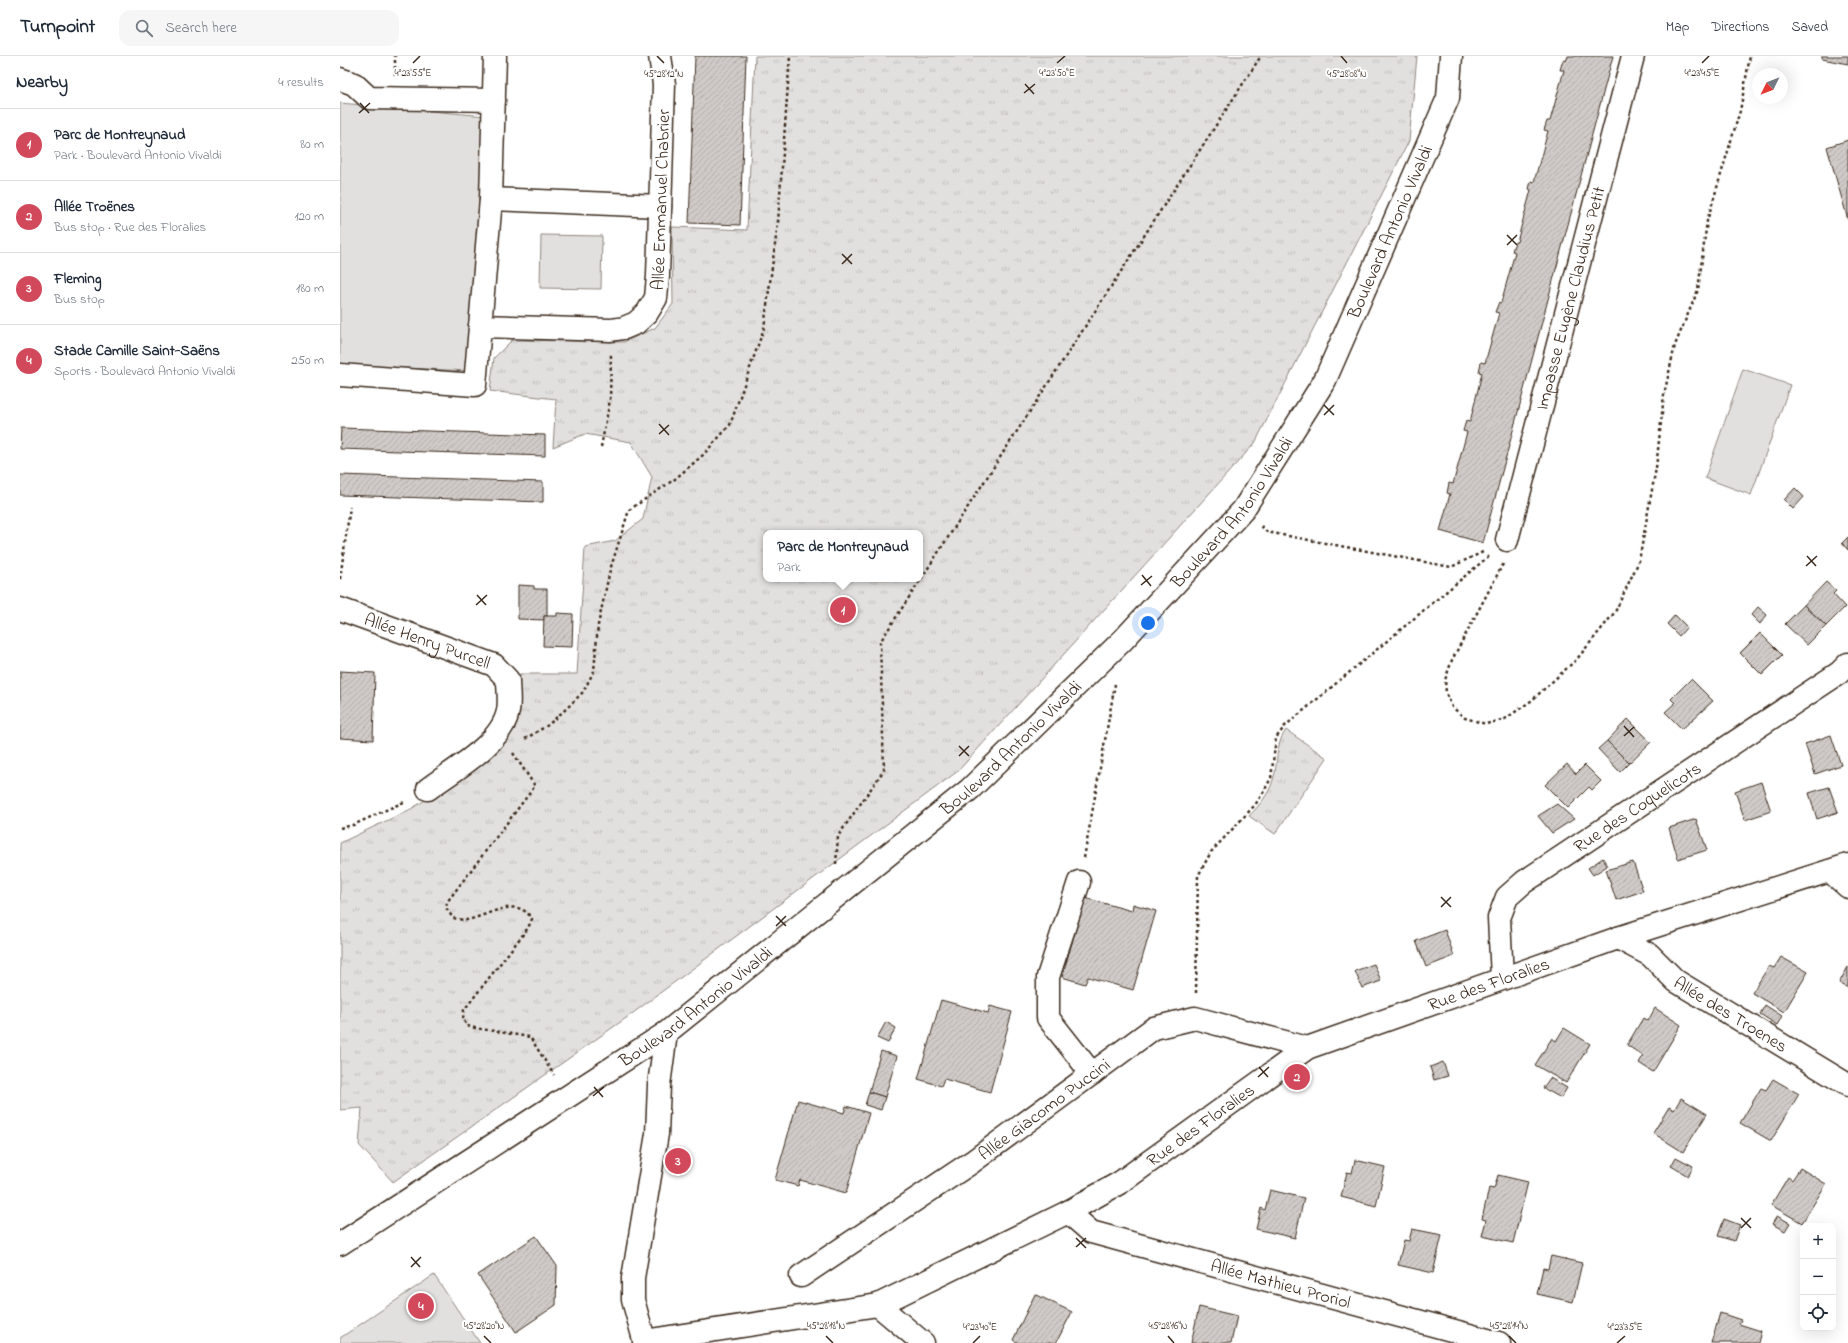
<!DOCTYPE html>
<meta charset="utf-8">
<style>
:root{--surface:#fff;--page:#f6f6f7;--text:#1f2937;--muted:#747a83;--line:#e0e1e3;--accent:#d1495b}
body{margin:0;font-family:"Indie Flower",sans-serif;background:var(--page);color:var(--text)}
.controls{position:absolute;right:12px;bottom:12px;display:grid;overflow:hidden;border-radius:8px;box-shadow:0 4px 16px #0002}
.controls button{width:36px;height:36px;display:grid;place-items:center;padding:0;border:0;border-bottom:1px solid var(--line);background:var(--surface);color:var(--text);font:20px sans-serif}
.compass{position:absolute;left:1412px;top:12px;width:36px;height:36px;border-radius:50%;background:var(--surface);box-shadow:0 4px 16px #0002;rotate:227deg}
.you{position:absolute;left:808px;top:567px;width:14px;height:14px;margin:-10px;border:3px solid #fff;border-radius:50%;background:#1a73e8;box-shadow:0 0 0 6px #1a73e833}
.badge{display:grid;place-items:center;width:26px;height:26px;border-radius:50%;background:var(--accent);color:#fff;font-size:13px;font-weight:700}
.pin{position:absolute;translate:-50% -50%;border:2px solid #fff;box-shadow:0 1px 4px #0006}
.popup{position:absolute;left:423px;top:474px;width:160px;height:52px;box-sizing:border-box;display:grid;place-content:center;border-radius:8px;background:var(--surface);filter:drop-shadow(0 1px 3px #0005);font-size:13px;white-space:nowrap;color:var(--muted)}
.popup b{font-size:15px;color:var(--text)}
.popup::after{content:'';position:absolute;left:50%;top:100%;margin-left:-8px;border:8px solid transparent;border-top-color:var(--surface)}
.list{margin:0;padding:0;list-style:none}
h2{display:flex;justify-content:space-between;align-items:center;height:52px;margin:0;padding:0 16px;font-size:17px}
h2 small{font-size:13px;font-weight:400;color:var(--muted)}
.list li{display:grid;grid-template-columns:26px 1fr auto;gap:12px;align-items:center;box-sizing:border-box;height:72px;padding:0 16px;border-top:1px solid var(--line)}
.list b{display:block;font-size:15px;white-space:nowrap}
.list p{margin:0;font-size:13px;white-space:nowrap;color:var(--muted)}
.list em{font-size:13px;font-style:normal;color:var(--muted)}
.icon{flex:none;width:22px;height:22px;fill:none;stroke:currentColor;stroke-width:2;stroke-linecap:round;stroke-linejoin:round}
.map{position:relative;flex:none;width:1508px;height:1287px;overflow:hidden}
header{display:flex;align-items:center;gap:24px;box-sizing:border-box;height:56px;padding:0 20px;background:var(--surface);border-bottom:1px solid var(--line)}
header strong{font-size:19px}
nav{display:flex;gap:22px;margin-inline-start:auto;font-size:14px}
.search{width:280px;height:36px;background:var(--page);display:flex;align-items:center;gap:10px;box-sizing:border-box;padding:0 14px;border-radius:12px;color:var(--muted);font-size:15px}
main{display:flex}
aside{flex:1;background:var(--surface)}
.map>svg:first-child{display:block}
.green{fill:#e2e0de;stroke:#8e857e}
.park{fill:url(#park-tufts);stroke:#8e857e;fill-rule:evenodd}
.building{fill:url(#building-hatch);stroke:#3b2a1e}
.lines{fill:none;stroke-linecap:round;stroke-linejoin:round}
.minor-casing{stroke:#3b2a1e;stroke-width:25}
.path{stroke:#3b2a1e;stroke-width:2.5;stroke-dasharray:3 3;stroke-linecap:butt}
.minor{stroke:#fff;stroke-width:22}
.ticks{fill:none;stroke:#3b2a1e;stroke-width:1.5}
.labels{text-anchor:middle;stroke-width:4;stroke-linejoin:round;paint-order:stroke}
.street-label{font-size:18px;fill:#3b2a1e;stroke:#fff}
.ticks-label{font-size:10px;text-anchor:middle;fill:#3b2a1e;stroke:#fff;stroke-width:4;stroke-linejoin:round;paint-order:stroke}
</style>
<header>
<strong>Turnpoint</strong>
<div class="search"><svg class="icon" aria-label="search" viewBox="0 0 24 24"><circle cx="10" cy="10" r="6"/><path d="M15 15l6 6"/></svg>Search here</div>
<nav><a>Map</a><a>Directions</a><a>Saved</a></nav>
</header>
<main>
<aside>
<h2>Nearby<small>4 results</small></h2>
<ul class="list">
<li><span class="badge">1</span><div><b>Parc de Montreynaud</b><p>Park · Boulevard Antonio Vivaldi</p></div><em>80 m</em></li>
<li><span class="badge">2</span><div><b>Allée Troënes</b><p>Bus stop · Rue des Floralies</p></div><em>120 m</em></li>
<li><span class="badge">3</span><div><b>Fleming</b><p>Bus stop</p></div><em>180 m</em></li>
<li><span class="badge">4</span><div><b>Stade Camille Saint-Saëns</b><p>Sports · Boulevard Antonio Vivaldi</p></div><em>250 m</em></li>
</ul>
</aside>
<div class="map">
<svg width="1508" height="1287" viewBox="0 0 1508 1287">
<defs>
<pattern id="park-tufts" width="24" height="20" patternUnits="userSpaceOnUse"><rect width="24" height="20" fill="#e2e0de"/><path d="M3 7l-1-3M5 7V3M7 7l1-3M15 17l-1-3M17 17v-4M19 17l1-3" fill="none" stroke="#c3c0be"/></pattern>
<pattern id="building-hatch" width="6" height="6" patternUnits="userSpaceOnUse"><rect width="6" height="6" fill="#cfcac7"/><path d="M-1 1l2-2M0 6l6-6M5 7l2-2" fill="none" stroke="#b3aeaa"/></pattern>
</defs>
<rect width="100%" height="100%" fill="#fff"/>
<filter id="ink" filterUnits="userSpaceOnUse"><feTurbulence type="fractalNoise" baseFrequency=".025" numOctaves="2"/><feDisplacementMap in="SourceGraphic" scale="8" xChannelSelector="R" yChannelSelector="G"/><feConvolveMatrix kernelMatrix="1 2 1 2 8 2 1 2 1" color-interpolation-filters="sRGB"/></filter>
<g filter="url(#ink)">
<g class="green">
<path d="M0 47 146 60 131 315 0 309Z"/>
<path d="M201 179 262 180 261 233 200 232Z"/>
<path d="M1403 313 1450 329 1411 439 1365 422Z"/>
<path d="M94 1219 140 1287H0V1282Z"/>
</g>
<g class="park">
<path d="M415 0H1077L1069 85 915 387 618 715 289 960 53 1126 19 1089 22 1052 0 1054V787L71 753 136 712 175 673 180 618H237L245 491 275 485 303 463 312 421 291 386 245 378 213 391 216 343 150 335 154 302 172 284 284 286 315 272 333 248 332 171 407 174ZM426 477H580V523H426Z"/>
<path d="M946 674 987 702 935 778 909 760C919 750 929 738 933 724 939 706 934 691 946 674Z"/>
</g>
<g class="building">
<path d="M355 0H406L400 169 349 167Z"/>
<path d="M1228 0H1273L1143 487 1100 475 1110 438 1107 437 1109 427 1113 428 1127 376 1123 375 1126 365 1130 366 1142 317 1139 316 1141 306 1145 307 1159 257 1155 256 1159 246 1161 247 1175 196 1172 195 1175 186H1177L1191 134 1189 133 1191 125 1194 126 1208 75 1204 74 1207 65H1210L1224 14H1220L1223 4 1226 5Z"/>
<path d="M1482 0H1508V8L1482 3Z"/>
<path d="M1508 84V164L1487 91Z"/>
<path d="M1 372 205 379V400L0 393Z"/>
<path d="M0 419 203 426V446L0 439Z"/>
<path d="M1455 432 1464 441 1453 453 1444 444Z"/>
<path d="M1508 481V494L1502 487Z"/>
<path d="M1486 526 1496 535 1493 538 1505 551 1486 570 1464 549Z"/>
<path d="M178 529 194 530V533H207V560H204V564L178 563Z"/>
<path d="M1464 549 1486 570 1467 589 1445 568Z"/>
<path d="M1418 551 1427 559 1420 568 1411 559Z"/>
<path d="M217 557 233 558 232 591 203 590 204 560H217Z"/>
<path d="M1335 559 1347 571 1339 580 1327 568Z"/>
<path d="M1420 577 1442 599 1422 619 1400 597Z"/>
<path d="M0 615 35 617 33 684 0 682Z"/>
<path d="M1351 623 1373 645 1342 673 1325 656 1335 647 1331 643Z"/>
<path d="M1288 663 1311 686 1289 707 1267 685Z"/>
<path d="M1491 679 1501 709 1475 718 1465 688Z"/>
<path d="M1267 685 1289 707 1280 716 1258 693Z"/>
<path d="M1227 708 1236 718 1245 709 1261 725 1252 734 1249 731 1228 752 1205 729Z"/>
<path d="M1421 726 1431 755 1405 764 1395 735Z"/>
<path d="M1489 731 1498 756 1477 763 1469 737Z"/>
<path d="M1217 748 1234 763 1212 777 1198 760Z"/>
<path d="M1356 763 1367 794 1338 803 1329 772Z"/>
<path d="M1263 802 1267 810 1253 819 1248 812Z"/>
<path d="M1293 806 1303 835 1276 844 1266 814Z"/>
<path d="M745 842 792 855 793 848 816 855 793 934 748 921 745 928 722 921Z"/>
<path d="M1105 874 1114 900 1086 911 1076 885Z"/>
<path d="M1441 901 1468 916 1444 956 1412 937 1429 910 1434 912Z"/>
<path d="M1034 908 1041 925 1022 932 1015 915Z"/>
<path d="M1508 911V932L1499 927Z"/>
<path d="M601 944 648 957 650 950 672 956 650 1036 604 1023 601 1030 578 1023Z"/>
<path d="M1425 949 1442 960 1437 969 1420 958Z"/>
<path d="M1315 952 1341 969 1313 1016 1299 1007 1303 1000 1287 989 1303 962 1308 965Z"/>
<path d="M546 966 556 972 548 987 537 982Z"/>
<path d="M1224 972 1250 988 1226 1027 1195 1009 1212 982 1216 985Z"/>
<path d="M541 995 557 1000 545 1041 529 1036Z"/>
<path d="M1103 1006 1108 1020 1094 1024 1090 1011Z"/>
<path d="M1210 1022 1227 1032 1221 1042 1203 1032Z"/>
<path d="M1433 1023 1459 1038 1431 1085 1400 1067 1421 1032 1426 1034Z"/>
<path d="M529 1036 545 1041 541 1054 525 1049Z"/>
<path d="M1341 1042 1367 1058 1343 1096 1313 1077 1329 1051 1334 1054Z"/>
<path d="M458 1044 504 1057 506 1050 529 1057 506 1137 460 1124 458 1130 435 1124Z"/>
<path d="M1336 1101 1353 1110 1348 1120 1331 1110Z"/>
<path d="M1015 1104 1045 1111 1036 1150 1001 1141 1007 1116 1012 1117Z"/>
<path d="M1460 1112 1486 1128 1462 1167 1431 1149 1448 1121 1452 1124Z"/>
<path d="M1158 1119 1188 1126 1173 1187 1142 1180 1146 1164 1142 1163 1149 1132 1154 1133Z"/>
<path d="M930 1134 964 1142 955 1182 916 1173 921 1152 925 1154Z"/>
<path d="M1437 1160 1450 1167 1445 1175 1432 1168Z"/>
<path d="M1384 1163 1400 1169 1394 1185 1378 1180Z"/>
<path d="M1072 1173 1102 1179 1093 1217 1058 1209 1064 1184 1069 1185Z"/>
<path d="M196 1180 217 1210 216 1249 176 1276 138 1219Z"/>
<path d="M1211 1200 1242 1207 1233 1246 1197 1238 1203 1212 1208 1213Z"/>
<path d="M695 1238 732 1256 716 1287H678L673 1284Z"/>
<path d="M859 1251 897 1260 891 1287H851Z"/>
<path d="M1380 1257 1401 1264 1399 1268 1421 1275 1418 1287H1371Z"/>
</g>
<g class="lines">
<defs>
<g id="minor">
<path d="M0 23 14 28 29 42 154 44"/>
<path d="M151 143 320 150"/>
<path id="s1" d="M140 270 271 274 284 272 296 267 307 257 316 242 318 220 324 28 320 0"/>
<path d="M0 319 135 329 151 143 155 0"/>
<path id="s2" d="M1167 484 1293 0"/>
<path id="s3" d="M0 553 154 609 168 624C168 634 170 645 168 655 162 688 113 714 88 733"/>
<path d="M1490 815 1508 831"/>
<path d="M739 826 708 921V962L752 1018"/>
<path id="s4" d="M1278 882 1310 899 1336 925 1508 1029"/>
<path id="s5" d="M1162 922 1159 862 1167 841 1184 826 1499 617 1508 608"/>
<path id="s6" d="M728 1156 751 1176 1159 1287"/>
<path id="s7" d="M0 1188 326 977 630 733 783 584 903 454 985 324 1108 42 1111 0"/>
<path id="s8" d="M461 1220 632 1106 814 972 855 962 967 992"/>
<path d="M538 1249 583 1287"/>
<path id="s9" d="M304 1285 538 1249 728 1156 781 1126 967 992 1278 882 1508 809"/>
<path d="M305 1287 293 1244V1222L317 1078 319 1029 326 977"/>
</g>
</defs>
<use href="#minor" class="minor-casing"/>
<g class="path">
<path d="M55 19V0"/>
<path d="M261 391 270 344 271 298"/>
<path d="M921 470 927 476 1111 511 1145 495"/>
<path d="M1163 508 1112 604 1105 624 1106 637 1112 651 1125 662 1146 668 1165 663 1191 645 1237 603 1275 556 1299 505 1316 412 1324 339 1335 289 1358 234 1367 165 1400 55 1410 0"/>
<path d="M0 523 10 451"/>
<path d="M185 683 208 669 227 652 243 636 254 615 258 569 270 514 289 454 335 423 363 399 390 369 424 272 438 166 450 0"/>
<path d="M173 697 195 730 107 846 106 852 113 862C117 863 122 864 126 864 147 861 177 838 192 863L188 872 124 954 123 963 127 970 135 972 190 981 214 1019"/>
<path d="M0 772 13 769 66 745"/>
<path d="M744 802 775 628"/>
<path d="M496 808 498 780 544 714 540 586 921 0"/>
<path d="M856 937 858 820 871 796 915 749 923 737 931 722 936 682 945 670 1149 500"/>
</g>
<use href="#minor" class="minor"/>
</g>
</g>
<path class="ticks" d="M317 0 324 7M1001 0 1007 7M73 7 80 0M717 7 725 0M1362 7 1369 0M685 28 694 38M684 37 695 28M20 47 29 57M19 57 30 47M1167 179 1177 189M1167 189 1177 179M502 198 512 208M502 208 512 198M984 349 994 359M984 359 994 349M319 368 329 379M319 378 329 369M1467 500 1476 510M1466 510 1477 500M802 519 811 530M801 529 812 520M137 539 146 549M136 549 147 539M1284 670 1294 681M1284 680 1294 671M619 690 629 700M619 700 629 690M1101 841 1111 851M1101 851 1111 841M436 860 446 870M436 870 446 860M919 1011 928 1021M918 1021 929 1011M254 1031 263 1041M253 1040 264 1031M1401 1162 1411 1172M1401 1172 1411 1162M736 1182 746 1192M736 1191 746 1182M71 1201 80 1211M71 1211 81 1201M144 1280 151 1287M486 1280 493 1287M828 1280 834 1287M1169 1280 1176 1287M633 1287 640 1280M1277 1287 1285 1280"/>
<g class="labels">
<g class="street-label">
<text dy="6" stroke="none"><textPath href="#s1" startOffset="288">Allée Emmanuel Chabrier</textPath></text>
<text dy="6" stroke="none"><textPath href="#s7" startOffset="1484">Boulevard Antonio Vivaldi</textPath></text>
<text dy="6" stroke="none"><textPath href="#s2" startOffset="250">Impasse Eugène Claudius Petit</textPath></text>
<text dy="6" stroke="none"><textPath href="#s7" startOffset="1160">Boulevard Antonio Vivaldi</textPath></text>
<text dy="6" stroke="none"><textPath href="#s3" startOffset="93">Allée Henry Purcell</textPath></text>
<text dy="6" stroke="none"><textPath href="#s7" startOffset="836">Boulevard Antonio Vivaldi</textPath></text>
<text dy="6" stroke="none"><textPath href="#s5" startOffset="241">Rue des Coquelicots</textPath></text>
<text dy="6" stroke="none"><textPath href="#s9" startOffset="931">Rue des Floralies</textPath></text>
<text dy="6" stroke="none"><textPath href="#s7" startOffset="428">Boulevard Antonio Vivaldi</textPath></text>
<text dy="6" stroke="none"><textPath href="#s4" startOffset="137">Allée des Troenes</textPath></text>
<text dy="6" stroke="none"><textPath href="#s8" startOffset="295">Allée Giacomo Puccini</textPath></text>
<text dy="6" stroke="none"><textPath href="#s9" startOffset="607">Rue des Floralies</textPath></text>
<text dy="6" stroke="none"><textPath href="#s6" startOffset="227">Allée Mathieu Proriol</textPath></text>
</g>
</g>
<g class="ticks-label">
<text x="73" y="20">4°23'55"E</text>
<text x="717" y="20">4°23'50"E</text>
<text x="1362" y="20">4°23'45"E</text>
<text x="324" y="21">45°28'12"N</text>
<text x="1007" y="21">45°28'08"N</text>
<text x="144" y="1273">45°28'20"N</text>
<text x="486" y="1273">45°28'18"N</text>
<text x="828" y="1273">45°28'16"N</text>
<text x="1169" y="1273">45°28'14"N</text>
<text x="640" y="1274">4°23'40"E</text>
<text x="1285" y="1274">4°23'35"E</text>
</g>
</svg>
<div class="controls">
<button>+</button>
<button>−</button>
<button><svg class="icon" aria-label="locate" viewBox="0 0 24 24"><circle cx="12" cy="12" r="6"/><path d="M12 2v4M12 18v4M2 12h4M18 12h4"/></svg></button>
</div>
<svg class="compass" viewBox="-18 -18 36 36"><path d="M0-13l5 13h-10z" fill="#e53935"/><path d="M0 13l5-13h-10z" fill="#747a83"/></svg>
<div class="you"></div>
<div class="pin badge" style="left:503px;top:554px">1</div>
<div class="popup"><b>Parc de Montreynaud</b>Park</div>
<div class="pin badge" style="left:957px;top:1021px">2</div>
<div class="pin badge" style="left:338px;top:1105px">3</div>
<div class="pin badge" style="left:81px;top:1250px">4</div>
</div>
</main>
